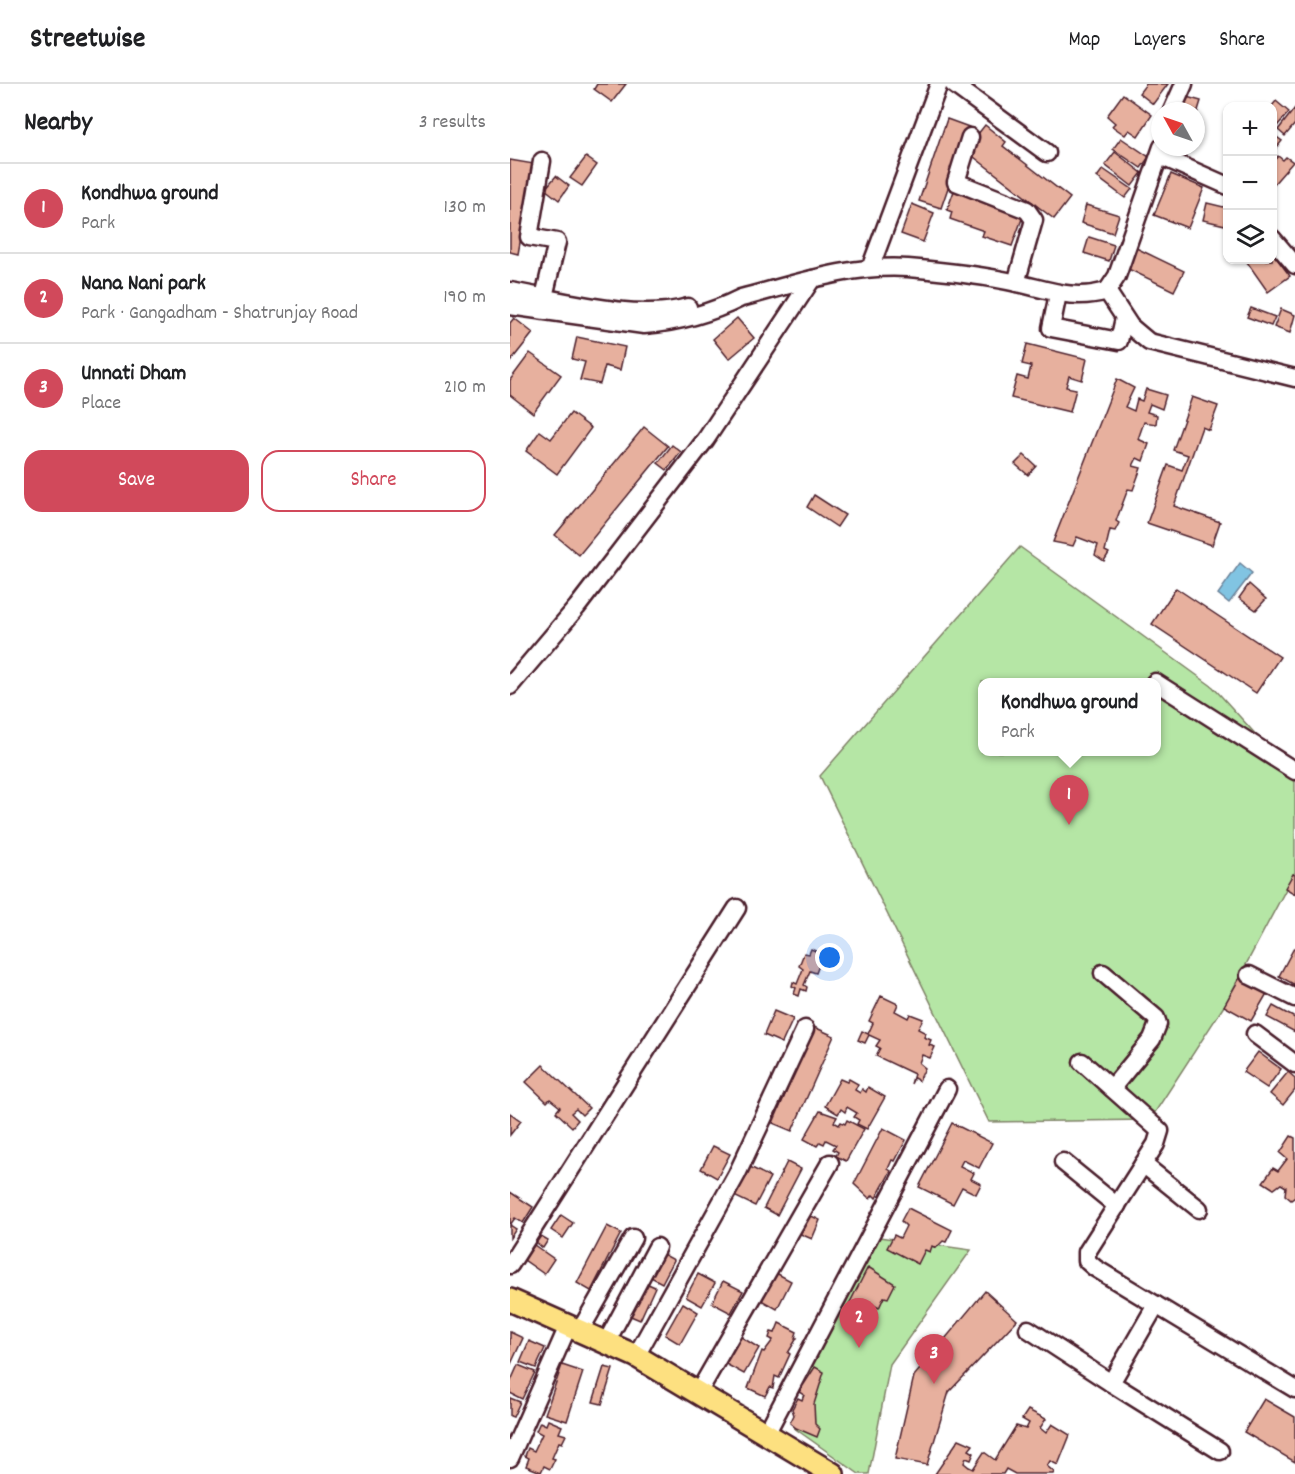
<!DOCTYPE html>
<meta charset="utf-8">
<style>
:root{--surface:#fff;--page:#f6f6f6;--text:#202124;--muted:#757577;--line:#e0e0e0;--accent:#d1495b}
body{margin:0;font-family:Dekko,sans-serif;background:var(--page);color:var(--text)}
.controls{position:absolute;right:18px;top:18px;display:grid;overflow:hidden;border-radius:12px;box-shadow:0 2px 4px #0004}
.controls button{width:54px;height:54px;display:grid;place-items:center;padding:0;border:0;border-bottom:2px solid var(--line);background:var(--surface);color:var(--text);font:30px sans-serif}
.compass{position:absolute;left:641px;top:18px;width:54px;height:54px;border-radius:50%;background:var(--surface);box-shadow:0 2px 4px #0004;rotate:310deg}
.you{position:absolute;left:320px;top:874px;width:21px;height:21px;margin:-15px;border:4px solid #fff;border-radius:50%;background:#1a73e8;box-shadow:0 0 0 9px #1a73e833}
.badge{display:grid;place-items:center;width:39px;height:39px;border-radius:50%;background:var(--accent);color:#fff;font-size:20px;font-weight:700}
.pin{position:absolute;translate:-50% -50px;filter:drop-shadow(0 2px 3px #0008)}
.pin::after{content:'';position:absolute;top:32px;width:21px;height:18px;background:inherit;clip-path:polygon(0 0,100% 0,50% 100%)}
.popup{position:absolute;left:468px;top:594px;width:183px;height:78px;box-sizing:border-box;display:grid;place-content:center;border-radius:12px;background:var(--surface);filter:drop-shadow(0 2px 4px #0005);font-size:20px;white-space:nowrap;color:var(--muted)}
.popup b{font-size:22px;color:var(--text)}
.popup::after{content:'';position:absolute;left:50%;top:100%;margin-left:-12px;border:12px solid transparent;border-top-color:var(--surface)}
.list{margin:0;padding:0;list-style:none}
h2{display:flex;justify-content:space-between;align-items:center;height:78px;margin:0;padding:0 24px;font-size:26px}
h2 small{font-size:20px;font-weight:400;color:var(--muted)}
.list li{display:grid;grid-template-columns:39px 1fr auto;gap:18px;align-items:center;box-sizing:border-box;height:90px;padding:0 24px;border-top:2px solid var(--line)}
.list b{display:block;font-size:22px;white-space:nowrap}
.list p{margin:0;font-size:20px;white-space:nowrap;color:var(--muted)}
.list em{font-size:20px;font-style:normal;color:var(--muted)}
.actions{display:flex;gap:12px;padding:18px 24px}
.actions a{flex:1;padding:14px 0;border:2px solid var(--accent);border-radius:18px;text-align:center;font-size:21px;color:var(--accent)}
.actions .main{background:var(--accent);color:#fff}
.icon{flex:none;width:33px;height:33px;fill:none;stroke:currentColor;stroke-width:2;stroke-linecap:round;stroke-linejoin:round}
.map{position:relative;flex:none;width:785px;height:1390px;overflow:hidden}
header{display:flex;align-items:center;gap:36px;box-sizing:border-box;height:84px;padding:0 30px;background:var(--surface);border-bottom:2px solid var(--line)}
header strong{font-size:28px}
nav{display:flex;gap:33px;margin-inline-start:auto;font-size:21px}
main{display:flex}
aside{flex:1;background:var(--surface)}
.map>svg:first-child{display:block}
.green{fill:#b5e6a5;stroke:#808268;stroke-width:1.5;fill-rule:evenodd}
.water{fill:#81c4e2;stroke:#6b8299;stroke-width:1.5}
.building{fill:#e7b09e;stroke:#4a1f2b;stroke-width:1.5}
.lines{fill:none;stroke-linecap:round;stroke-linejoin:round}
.minor-casing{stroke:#4a1f2b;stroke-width:21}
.major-casing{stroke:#4a1f2b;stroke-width:26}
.minor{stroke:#fff;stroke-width:16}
.major{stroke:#fde080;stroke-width:21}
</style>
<header>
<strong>Streetwise</strong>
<nav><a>Map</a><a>Layers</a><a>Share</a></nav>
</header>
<main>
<aside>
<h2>Nearby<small>3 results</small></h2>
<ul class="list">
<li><span class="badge">1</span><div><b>Kondhwa ground</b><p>Park</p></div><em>130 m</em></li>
<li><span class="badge">2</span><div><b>Nana Nani park</b><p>Park · Gangadham - Shatrunjay Road</p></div><em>190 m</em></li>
<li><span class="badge">3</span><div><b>Unnati Dham</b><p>Place</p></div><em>210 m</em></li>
</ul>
<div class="actions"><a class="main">Save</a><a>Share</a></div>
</aside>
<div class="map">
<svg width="785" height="1390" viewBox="0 0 785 1390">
<rect width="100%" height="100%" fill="#fff"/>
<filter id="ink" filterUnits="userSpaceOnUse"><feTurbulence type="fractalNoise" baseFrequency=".0167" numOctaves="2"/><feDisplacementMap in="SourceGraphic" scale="12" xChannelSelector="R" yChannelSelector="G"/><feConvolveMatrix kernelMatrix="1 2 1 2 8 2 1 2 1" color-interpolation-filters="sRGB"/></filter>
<g filter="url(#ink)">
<g class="green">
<path d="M510 463 703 603 785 694V788L714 922 640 1036 479 1038 310 692ZM472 598H646V668H472Z"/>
<path d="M369 1153 461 1166 380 1280 359 1390H349L284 1344 312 1247Z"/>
</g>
<path class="water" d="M730 479 742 489 719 519 708 510Z"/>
<g class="building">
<path d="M87 0H116L102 18 84 5Z"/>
<path d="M636 0H658L643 20 629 9Z"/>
<path d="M613 10 642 31 628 52 619 46 615 51 602 42 605 39 597 32Z"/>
<path d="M673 12 691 17 686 33V27H669Z"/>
<path d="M766 17 779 28 762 48V22Z"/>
<path d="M785 24V40L775 52 768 46Z"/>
<path d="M437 35 459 43 431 124 409 117Z"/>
<path d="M475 41 496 58 493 62 560 114 544 135 460 70 465 64 460 60Z"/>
<path d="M764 51 772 57 762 69V53Z"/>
<path d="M611 54 639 73 631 84 603 65Z"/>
<path d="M658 63H679L672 79 654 72Z"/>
<path d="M605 68 632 89 622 102 595 81Z"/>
<path d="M768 72 773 76 776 73 783 78 762 102V79Z"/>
<path d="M76 73 87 81 72 102 60 94Z"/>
<path d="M0 76 24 80 8 170 0 168Z"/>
<path d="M593 85 622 105 615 114 587 93Z"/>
<path d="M661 90 694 104 678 144 644 131Z"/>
<path d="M46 92 59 102 49 116 35 105Z"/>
<path d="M444 107 513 132 502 162 472 152 474 147 440 135 442 128 437 126Z"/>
<path d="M697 119 718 124 715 141 693 136Z"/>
<path d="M402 120 424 129 413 158 391 150Z"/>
<path d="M576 121 609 131 603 149 571 139Z"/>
<path d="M579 153 604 161 599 177 574 169Z"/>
<path d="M622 162 674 187 664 207 612 182Z"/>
<path d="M762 168 780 192 758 208 737 178 740 176H762Z"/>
<path d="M741 224 765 233 761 242 737 233Z"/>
<path d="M771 225 785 231 780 249 764 243Z"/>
<path d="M4 234 23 249 0 278V239Z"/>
<path d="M227 234 244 254 219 275 203 255Z"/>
<path d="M67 253 115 263 110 286 95 282 90 300 70 296 75 278 62 275Z"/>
<path d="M517 260 577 275 572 296 559 292 556 303 566 305 560 328 501 314 507 292 518 295 521 282 512 280Z"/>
<path d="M20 269 51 291 23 329 0 311V296Z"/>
<path d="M607 295 624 304 615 323 624 327 627 315 632 317 636 305 656 311 652 325 640 320 637 328 647 331 646 340 634 338 628 355 639 360 633 377 627 374 623 382 631 384 623 406 618 405 606 437 609 439 605 447 600 446 595 467 599 469 594 477 585 471 588 461 567 453 563 462 543 458Z"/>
<path d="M682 313 708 322 699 346 692 343 664 422 710 438 702 461 637 439 658 381 672 386 678 371 663 366Z"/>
<path d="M61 329 81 344 47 390 16 367 30 347 41 355Z"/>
<path d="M134 343 158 362 69 471 45 451Z"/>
<path d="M162 361 171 368 157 386 148 379Z"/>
<path d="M514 371 526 382 518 391 505 380Z"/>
<path d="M304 411 335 431 327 443 297 423Z"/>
<path d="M739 500 756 515 746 526 729 514Z"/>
<path d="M666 504 770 573 746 609 642 540Z"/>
<path d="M783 790 785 791V810L775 804Z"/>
<path d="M784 864 785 865V901L769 892Z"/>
<path d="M301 865 310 869 307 874 311 876 306 889 300 887 294 901 297 903 296 907 291 905 289 912 284 910 286 904 282 902 283 898 287 900 293 885 289 882 294 869 299 870Z"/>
<path d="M732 890 759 906 741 937 714 922Z"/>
<path d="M371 912 388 920 385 927 398 934 400 930 413 935 408 945 416 949 414 953 421 956 419 961 425 963 420 974 412 971 409 979 415 984 409 997 404 994 401 1000 404 990 366 972 370 964 366 962 370 956 359 951 355 959 348 956 352 947 358 950 363 939 359 937Z"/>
<path d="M763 922 785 934V948L757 933Z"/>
<path d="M264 927 283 935 272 959 254 951Z"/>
<path d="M304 943 324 952 282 1047 263 1039Z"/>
<path d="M748 968 771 985 757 1004 733 988Z"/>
<path d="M33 981 79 1024 72 1031 66 1025 61 1029 68 1036 62 1043 46 1028 50 1023 40 1015 37 1018 16 998Z"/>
<path d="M778 988 785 994V1006L773 1021 760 1010Z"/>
<path d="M330 995 337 998 339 995 348 1000 345 1006 350 1009 352 1005 356 1008 358 1003 375 1013 357 1045 347 1040 349 1036 344 1033 347 1029 337 1023 335 1028 331 1025 328 1030 315 1022Z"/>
<path d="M310 1027 327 1033 324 1038 329 1041 331 1038 335 1040 337 1036 354 1045 336 1077 326 1072 328 1068 323 1065 326 1061 316 1056 314 1060 310 1058 307 1062 294 1055Z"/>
<path d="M0 1029 11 1037 0 1051Z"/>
<path d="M442 1039 482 1059 469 1084 453 1076 450 1082 464 1089 461 1095 471 1100 466 1110 452 1103 443 1120 409 1103Z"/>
<path d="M373 1044 396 1056 385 1077 382 1076 378 1085 381 1087 366 1114 363 1111 360 1115 344 1100Z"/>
<path d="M781 1052 785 1054V1113L781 1116 775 1111 776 1103 771 1100 764 1105 753 1098 763 1084 768 1087 777 1075 770 1069Z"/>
<path d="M203 1062 220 1070 207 1094 191 1085Z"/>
<path d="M277 1078 291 1085 267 1131 254 1124Z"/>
<path d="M238 1082 260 1093 245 1122 224 1112Z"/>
<path d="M0 1108 23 1123 13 1139 5 1134 0 1141 6 1145 0 1154Z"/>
<path d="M398 1124 442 1146 436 1158 433 1157 426 1164 422 1162 420 1168 415 1166 408 1180 377 1164 384 1151 390 1154 396 1142 391 1137Z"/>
<path d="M295 1129 310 1136 302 1155 286 1148Z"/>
<path d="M51 1131 63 1139 53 1154 41 1146Z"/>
<path d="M97 1142 111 1149 81 1207 67 1199Z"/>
<path d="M31 1152 38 1156 33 1164 26 1159Z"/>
<path d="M24 1161 44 1175 34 1190 14 1176Z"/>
<path d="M149 1168 164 1176 152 1199 137 1191Z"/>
<path d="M358 1183 385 1200 378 1214 374 1213 369 1224 363 1221 359 1228 357 1227 354 1232 351 1230 342 1239 332 1234Z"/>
<path d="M266 1189 281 1197 267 1225 251 1216Z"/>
<path d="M188 1190 205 1199 192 1222 176 1213Z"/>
<path d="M131 1197 145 1203 130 1236 116 1230Z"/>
<path d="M213 1197 233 1207 221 1229 202 1219Z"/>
<path d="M475 1207 507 1236 439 1308 417 1381 385 1375 404 1292Z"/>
<path d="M173 1219 188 1228 170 1260 155 1251Z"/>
<path d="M269 1239 287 1248 285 1254H287L278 1269 280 1270 269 1294 265 1292 263 1304 260 1303 255 1312 238 1304 252 1267 254 1268 263 1256 259 1254 261 1248 265 1249Z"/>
<path d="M0 1248 13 1254 0 1282Z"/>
<path d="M228 1251 249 1264 234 1290 212 1278Z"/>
<path d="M19 1257 35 1264 26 1284 10 1278Z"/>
<path d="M8 1281 25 1288 12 1315 0 1309V1299Z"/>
<path d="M52 1281 73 1288 57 1337 35 1330Z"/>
<path d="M94 1283 103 1285 92 1320 83 1318Z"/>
<path d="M305 1283 314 1288 304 1320 305 1340 310 1345 307 1353 286 1344 280 1339 284 1331 282 1325 288 1314 292 1316 294 1311 289 1308Z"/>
<path d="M0 1314 10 1318 3 1333 0 1332Z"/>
<path d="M754 1315 785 1333V1378L734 1348Z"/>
<path d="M518 1326 536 1335 530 1344 536 1349 542 1340 560 1351 548 1381 540 1377 537 1382 544 1388 543 1390H505L496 1385 493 1390H425L449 1355 463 1361 459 1366 464 1369 461 1376 456 1374 454 1379 459 1383 463 1385 474 1368 485 1376 506 1342 516 1345 519 1339 512 1335Z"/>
<path d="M38 1336 52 1342 49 1349 56 1351 52 1359 49 1358 42 1374 45 1375 40 1385 34 1382 31 1388 16 1382 19 1374 15 1372 18 1364 24 1367 32 1350 26 1347 30 1338 36 1341Z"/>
</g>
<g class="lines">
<defs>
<g id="minor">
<path d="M443 0 537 69"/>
<path d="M662 27 674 0"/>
<path d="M460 53 446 98 517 126 524 136 506 199"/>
<path d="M650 72 718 102"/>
<path d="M32 77 19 153 47 158 34 213"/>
<path d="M762 154 785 181"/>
<path d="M361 182 429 0"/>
<path d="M0 207C51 216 128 238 178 223"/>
<path d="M597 207 620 242 639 258 785 294"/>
<path d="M597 207 607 192 652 63"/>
<path d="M548 210 541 244 609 257 614 234"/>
<path d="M0 222 134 241C168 238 201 229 231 214 285 200 341 180 398 184 433 187 472 191 507 199 539 206 563 217 597 207"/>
<path d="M645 598 785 687"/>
<path d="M0 602 67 523 196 355 302 195"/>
<path d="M593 889 646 934 648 940 642 955 602 1004"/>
<path d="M739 891 785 914"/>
<path d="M745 950 785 980"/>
<path d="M572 978 650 1047 646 1060 577 1168V1177L585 1184 785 1305"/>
<path d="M553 1078 607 1122"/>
<path d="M633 1080 689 1125"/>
<path d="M0 1181 227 824"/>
<path d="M646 1221 601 1299 710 1367"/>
<path d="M71 1245 123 1154"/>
<path d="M518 1245 601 1299"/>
<path d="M97 1257 147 1163"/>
<path d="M126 1272 227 1090 295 945"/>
<path d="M188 1309 320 1079"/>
<path d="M256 1350 437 1005"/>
<path d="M0 1374 59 1240"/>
</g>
<path id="major" d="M0 1216 126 1272 323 1390"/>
</defs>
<use href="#minor" class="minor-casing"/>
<use href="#major" class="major-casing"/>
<use href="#minor" class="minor"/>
<use href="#major" class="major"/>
</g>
</g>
</svg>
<div class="controls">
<button>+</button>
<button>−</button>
<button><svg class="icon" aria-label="layers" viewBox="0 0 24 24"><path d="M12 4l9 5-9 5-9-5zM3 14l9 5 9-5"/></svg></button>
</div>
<svg class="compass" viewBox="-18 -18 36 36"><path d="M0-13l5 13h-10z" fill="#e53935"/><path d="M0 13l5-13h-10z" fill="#757577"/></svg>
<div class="you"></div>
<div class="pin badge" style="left:559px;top:741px">1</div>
<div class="popup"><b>Kondhwa ground</b>Park</div>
<div class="pin badge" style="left:349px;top:1264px">2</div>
<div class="pin badge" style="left:424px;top:1300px">3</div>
</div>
</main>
